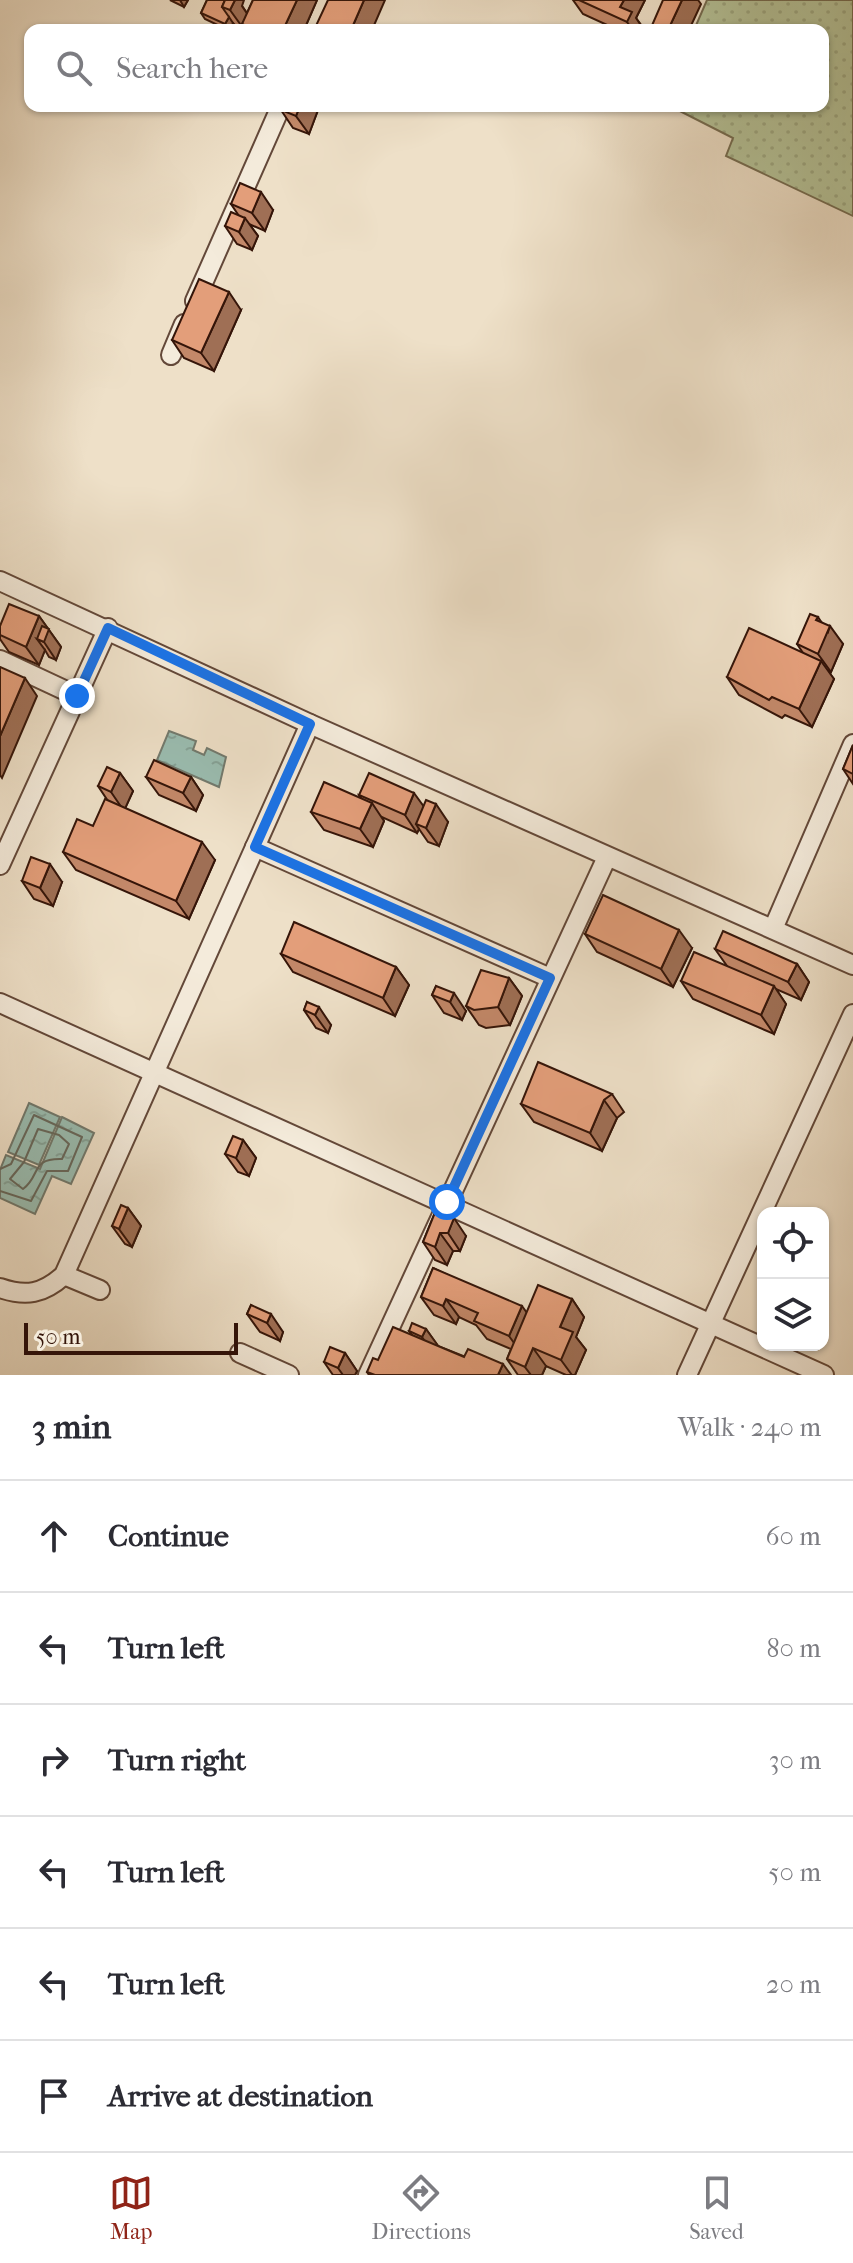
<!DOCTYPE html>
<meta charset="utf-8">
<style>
:root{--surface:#fff;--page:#f7f7f7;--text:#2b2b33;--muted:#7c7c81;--line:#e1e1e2;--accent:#8f2418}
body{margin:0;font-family:"IM FELL French Canon",serif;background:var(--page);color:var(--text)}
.controls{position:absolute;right:24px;bottom:24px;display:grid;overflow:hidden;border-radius:16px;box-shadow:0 2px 6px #0004}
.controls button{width:72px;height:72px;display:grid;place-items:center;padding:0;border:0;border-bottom:2px solid var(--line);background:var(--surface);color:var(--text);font:40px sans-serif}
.scale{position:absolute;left:24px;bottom:20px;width:214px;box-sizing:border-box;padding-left:8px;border:4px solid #351509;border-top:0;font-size:22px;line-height:28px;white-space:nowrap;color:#351509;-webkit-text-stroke:6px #f4ebdb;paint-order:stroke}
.stop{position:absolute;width:24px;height:24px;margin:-18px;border:6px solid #1a73e8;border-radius:50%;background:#fff}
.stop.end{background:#1a73e8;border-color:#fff;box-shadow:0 2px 8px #0008}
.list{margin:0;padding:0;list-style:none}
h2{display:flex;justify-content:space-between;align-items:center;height:104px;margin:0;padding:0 32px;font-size:34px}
h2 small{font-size:26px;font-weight:400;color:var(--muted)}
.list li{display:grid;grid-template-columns:52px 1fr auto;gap:24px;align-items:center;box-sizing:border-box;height:112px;padding:0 32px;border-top:2px solid var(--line)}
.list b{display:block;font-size:30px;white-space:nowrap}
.list em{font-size:26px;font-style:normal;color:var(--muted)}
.icon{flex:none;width:44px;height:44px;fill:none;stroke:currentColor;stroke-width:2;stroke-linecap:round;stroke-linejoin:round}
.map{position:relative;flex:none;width:853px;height:1375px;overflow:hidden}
.search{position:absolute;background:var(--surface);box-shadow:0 2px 6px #0004;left:24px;right:24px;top:24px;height:88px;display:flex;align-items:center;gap:20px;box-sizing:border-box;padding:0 28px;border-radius:16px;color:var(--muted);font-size:30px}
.sheet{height:776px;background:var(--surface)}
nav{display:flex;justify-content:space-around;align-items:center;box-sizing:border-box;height:112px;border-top:2px solid var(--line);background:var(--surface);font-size:22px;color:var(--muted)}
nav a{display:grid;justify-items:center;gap:4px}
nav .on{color:var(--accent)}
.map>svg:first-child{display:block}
.grass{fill:url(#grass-dots);stroke:#756c51;stroke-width:2}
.water{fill:url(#water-ripples);stroke:#727a6e;stroke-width:2}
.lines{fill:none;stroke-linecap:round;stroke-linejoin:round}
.shore{stroke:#68695d;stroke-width:2}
.service-casing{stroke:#634839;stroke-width:22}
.service{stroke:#f4ebdb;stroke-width:18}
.wall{fill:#c38869;stroke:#351509;stroke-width:2}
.shaded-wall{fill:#9f6f55;stroke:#351509;stroke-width:2}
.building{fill:#e39e7a;stroke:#351509;stroke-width:2}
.route{stroke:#1a73e8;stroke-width:10}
</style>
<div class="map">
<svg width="853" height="1375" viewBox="0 0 853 1375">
<defs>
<pattern id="grass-dots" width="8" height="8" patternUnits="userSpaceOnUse" patternTransform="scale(2)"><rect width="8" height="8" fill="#b5c399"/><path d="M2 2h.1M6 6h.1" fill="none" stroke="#9ca782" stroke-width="1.8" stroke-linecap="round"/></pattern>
<pattern id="water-ripples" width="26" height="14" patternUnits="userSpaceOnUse" patternTransform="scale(2)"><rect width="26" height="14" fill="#9abdb1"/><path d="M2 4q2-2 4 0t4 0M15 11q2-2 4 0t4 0" fill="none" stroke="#85a297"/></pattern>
</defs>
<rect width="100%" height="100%" fill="#eee0c8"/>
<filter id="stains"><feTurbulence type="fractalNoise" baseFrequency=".0025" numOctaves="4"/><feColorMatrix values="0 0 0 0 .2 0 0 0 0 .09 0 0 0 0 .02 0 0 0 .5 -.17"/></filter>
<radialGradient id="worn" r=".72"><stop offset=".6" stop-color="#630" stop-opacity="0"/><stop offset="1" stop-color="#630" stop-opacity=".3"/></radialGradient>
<path class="grass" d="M707 0H853V216L726 156 733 138 670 106H823V30H694Z"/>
<g class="water">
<path d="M169 731 196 741 193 750 204 755 207 748 226 757 219 787 157 760Z"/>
<path d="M29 1103 60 1117 39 1165 8 1152Z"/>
<path d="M62 1117 94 1133 71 1184 52 1176 35 1214 0 1198V1170L6 1155 40 1169Z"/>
</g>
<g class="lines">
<g class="shore">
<path d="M38 1129 59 1135 69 1144 62 1159C30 1158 41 1176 23 1189L10 1179 24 1162Z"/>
<path d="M0 1169 11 1164 34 1115 82 1137 68 1171H47L31 1201 0 1191"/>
</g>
<defs>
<g id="service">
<path d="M195 301 281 106"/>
<path d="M171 355 184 324"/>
<path d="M0 581 310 724 853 965"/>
<path d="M0 660 77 696"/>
<path d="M255 847 550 978"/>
<path d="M0 865 108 628"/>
<path d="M773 929 853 744"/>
<path d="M0 1003 824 1375"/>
<path d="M64 1275 100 1290"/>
<path d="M0 1288C26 1297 43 1294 64 1275L310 724"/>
<path d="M240 1353 289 1375"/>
<path d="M368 1375 607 857"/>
<path d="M687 1375 853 1014"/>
</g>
</defs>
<use href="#service" class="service-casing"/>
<use href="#service" class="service"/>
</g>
<g class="wall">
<path d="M170 0H188L184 7Z"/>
<path d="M207 0 242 6 247 13 253 0H317L304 30H246L244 27 243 28 235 25 233 23 230 30H228L205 19 201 13Z"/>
<path d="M573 0H645L636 18 645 30H618L583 14Z"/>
<path d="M281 110H318L309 134 293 128Z"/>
<path d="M231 204 273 210 265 231 249 224 258 236 252 250 237 244 225 226 239 216Z"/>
<path d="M241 310 214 371 184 358 172 340Z"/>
<path d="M39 616 61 647 56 660 49 657 45 650 39 665 9 652 0 639V626Z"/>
<path d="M821 622 843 644 831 672 827 670 834 679 812 727 785 715 782 718 739 695 727 677 803 653 797 644Z"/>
<path d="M853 745V784L843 769Z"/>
<path d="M120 773 133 791 125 808 215 860 189 919 76 870 63 852 93 826 108 801 98 786Z"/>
<path d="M146 777H191L203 795 196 811 159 795Z"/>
<path d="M359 795 423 806 448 822 439 846 428 842 419 829 417 833 382 817 384 821 373 847 324 830 311 812 361 798Z"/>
<path d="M22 881 62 882 53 906 34 899Z"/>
<path d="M585 934 692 948 673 987 597 952Z"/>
<path d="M715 949 797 964 809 982 801 1000 776 989 786 1004 774 1034 693 999 681 981 727 966Z"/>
<path d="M281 954 396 967 409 985 395 1016 293 972Z"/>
<path d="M509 978 522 996 510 1025 486 1028 479 1025 466 1006Z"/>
<path d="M436 986 466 1011 462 1020 444 1013 432 995Z"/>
<path d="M307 1002 331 1025 328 1033 316 1028 304 1010Z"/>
<path d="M612 1094 624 1112 617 1118 602 1151 534 1122 521 1104Z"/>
<path d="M243 1140 256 1158 249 1176 238 1172 225 1154Z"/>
<path d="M128 1208 141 1226 132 1247 125 1244 112 1226Z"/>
<path d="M436 1210 466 1236 460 1251H453L447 1265 435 1260 423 1242Z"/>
<path d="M433 1268 526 1312 572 1299 584 1317 576 1337 586 1350 575 1375H566L546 1366 542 1375H518L507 1359 511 1349 487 1339 476 1325 459 1317 456 1324 434 1315 421 1297Z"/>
<path d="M251 1305 283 1332 280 1341 260 1332 247 1314Z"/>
<path d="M426 1329 438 1346 511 1375H369L367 1372 378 1360 412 1335 409 1331Z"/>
<path d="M345 1353 357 1371 355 1375H333L324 1362Z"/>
</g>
<g class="shaded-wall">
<path d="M180 0H188L184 7Z"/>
<path d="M235 0H244L242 6 248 15 242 24 244 27 243 28 230 10Z"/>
<path d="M297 0H317L304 30H283Z"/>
<path d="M364 0H385L372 30H351Z"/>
<path d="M624 0H645L636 18 644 30H633L627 22 620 7Z"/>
<path d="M682 0H698L701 4 689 30H668Z"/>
<path d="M229 17 233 23 230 30 225 24Z"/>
<path d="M300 106H315L318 110 309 134 296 116Z"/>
<path d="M261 192 273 210 265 231 252 213Z"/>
<path d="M245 218 258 236 252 250 239 232Z"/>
<path d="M229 292 241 310 214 371 201 353Z"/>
<path d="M39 616 61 647 56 660 44 642 37 639 45 650 39 665 26 647Z"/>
<path d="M818 617 828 632 830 626 843 644 831 672 818 654 816 620Z"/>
<path d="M821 661 834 679 812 727 799 709Z"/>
<path d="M25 678 37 696 2 778 0 775V736Z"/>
<path d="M120 773 133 791 124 811 111 792Z"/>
<path d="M191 777 203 795 196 811 183 793Z"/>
<path d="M414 793 427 811 416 824 419 829 417 833 405 815Z"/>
<path d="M372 803 384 821 373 847 360 829Z"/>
<path d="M436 804 448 822 439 846 426 828Z"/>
<path d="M202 842 215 860 189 919 176 901Z"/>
<path d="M50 864 62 882 53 906 40 888Z"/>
<path d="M679 930 692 948 673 987 661 969Z"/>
<path d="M797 964 809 982 801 1000 788 982Z"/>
<path d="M396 967 409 985 395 1016 383 998Z"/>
<path d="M509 978 522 996 510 1025 498 1007Z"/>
<path d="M774 986 786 1004 774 1034 761 1015Z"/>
<path d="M454 993 466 1011 462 1020 450 1002Z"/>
<path d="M319 1007 331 1025 328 1033 315 1015Z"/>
<path d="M604 1100 617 1118 602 1151 590 1133Z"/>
<path d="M243 1140 256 1158 249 1176 236 1158Z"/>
<path d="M128 1208 141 1226 132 1247 119 1229Z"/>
<path d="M454 1218 466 1236 460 1251 448 1233Z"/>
<path d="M440 1233 453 1251 447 1265 435 1247Z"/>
<path d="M446 1299 459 1317 456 1324 443 1306Z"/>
<path d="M572 1299 584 1317 576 1337 586 1350 575 1375H572L561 1360 560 1327Z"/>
<path d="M522 1306 535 1324 522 1354 509 1336Z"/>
<path d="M271 1314 283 1332 280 1341 267 1323Z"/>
<path d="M426 1329 439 1347 435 1355 422 1337Z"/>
<path d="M533 1348 546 1366 542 1375H531L525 1367Z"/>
<path d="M345 1353 357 1371 355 1375H343L338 1368Z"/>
<path d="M503 1364 511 1375H498Z"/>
</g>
<g class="building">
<path d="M207 0H225L222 7 229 17 225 24 201 13Z"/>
<path d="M225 0H235L230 10 222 7Z"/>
<path d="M253 0H297L283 30H255L242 24Z"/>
<path d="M328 0H364L351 30H314Z"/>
<path d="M579 0H624L620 7 632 12 627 22Z"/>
<path d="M663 0H682L668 30H650Z"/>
<path d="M282 106H300L296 116 281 110Z"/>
<path d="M240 183 261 192 252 213 231 204Z"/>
<path d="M231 212 245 218 239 232 225 226Z"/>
<path d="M199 279 229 292 201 353 172 340Z"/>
<path d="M9 604 39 616 26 647 0 635V626Z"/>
<path d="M810 614 818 617 816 620 830 626 818 654 797 644Z"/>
<path d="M42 626 49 629 44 642 37 639Z"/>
<path d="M749 628 821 661 799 709 772 697 769 700 727 677Z"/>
<path d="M0 667 25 678 0 736Z"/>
<path d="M853 745V774L843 769Z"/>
<path d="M154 760 191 777 183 793 146 777Z"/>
<path d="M107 767 120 773 111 792 98 786Z"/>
<path d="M369 773 414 793 405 815 359 795Z"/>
<path d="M324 782 372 803 360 829 311 812Z"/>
<path d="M105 799 202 842 176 901 63 852 77 819 93 826Z"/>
<path d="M426 800 436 804 426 828 416 824Z"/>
<path d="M31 857 50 864 40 888 22 881Z"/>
<path d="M603 895 679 930 661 969 585 934Z"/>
<path d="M294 922 396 967 383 998 281 954Z"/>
<path d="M723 931 797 964 788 982 715 949Z"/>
<path d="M694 952 774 986 761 1015 681 981Z"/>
<path d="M481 970 509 978 498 1007 474 1010 466 1006Z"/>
<path d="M436 986 454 993 450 1002 432 995Z"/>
<path d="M307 1002 319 1007 315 1015 304 1010Z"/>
<path d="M538 1062 612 1094 604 1100 590 1133 521 1104Z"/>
<path d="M233 1136 243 1140 236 1158 225 1154Z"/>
<path d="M121 1205 128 1208 119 1229 112 1226Z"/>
<path d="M436 1210 454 1218 448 1233H440L435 1247 423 1242Z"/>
<path d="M433 1268 522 1306 509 1336 474 1321 478 1313 446 1299 443 1306 421 1297Z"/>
<path d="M538 1285 572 1299 560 1327 573 1332 561 1360 533 1348 525 1367 507 1359Z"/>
<path d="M251 1305 271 1314 267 1323 247 1314Z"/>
<path d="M412 1323 426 1329 422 1337 409 1331Z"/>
<path d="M393 1327 464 1357 468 1349 503 1364 498 1375H375L367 1372 373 1358 378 1360Z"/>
<path d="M330 1347 345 1353 338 1368 324 1362Z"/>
</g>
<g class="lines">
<path class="route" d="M77 696 108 628 310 724 255 847 550 978 447 1202"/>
</g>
<rect width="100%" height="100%" filter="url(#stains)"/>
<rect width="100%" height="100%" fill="url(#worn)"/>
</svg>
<div class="controls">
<button><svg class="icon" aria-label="locate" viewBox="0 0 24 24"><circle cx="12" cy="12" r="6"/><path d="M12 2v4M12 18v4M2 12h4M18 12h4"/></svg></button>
<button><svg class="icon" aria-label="layers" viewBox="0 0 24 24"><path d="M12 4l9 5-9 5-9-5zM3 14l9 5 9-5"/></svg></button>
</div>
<div class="scale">50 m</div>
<div class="stop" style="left:447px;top:1202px"></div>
<div class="stop end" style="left:77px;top:696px"></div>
<div class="search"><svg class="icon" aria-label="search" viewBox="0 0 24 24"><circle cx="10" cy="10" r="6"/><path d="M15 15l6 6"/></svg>Search here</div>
</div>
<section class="sheet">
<h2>3 min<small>Walk · 240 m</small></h2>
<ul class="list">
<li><svg class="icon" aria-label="ahead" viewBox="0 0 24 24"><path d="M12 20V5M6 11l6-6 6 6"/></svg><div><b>Continue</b></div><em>60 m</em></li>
<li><svg class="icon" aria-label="left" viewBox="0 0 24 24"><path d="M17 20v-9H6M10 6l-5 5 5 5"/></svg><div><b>Turn left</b></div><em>80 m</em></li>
<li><svg class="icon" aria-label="right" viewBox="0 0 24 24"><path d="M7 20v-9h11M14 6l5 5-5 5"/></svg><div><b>Turn right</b></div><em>30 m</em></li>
<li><svg class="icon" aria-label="left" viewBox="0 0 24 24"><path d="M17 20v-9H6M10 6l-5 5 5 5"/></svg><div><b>Turn left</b></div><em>50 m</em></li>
<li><svg class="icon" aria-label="left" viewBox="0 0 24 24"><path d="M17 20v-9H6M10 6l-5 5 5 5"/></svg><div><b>Turn left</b></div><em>20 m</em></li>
<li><svg class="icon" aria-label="arrive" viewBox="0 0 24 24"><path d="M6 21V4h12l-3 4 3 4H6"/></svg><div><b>Arrive at destination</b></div></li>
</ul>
</section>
<nav>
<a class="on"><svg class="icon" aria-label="map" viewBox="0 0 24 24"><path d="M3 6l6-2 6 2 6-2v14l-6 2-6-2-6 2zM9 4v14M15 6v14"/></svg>Map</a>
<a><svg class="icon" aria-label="directions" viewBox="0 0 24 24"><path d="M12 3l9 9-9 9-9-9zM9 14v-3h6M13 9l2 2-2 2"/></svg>Directions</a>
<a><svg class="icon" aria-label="saved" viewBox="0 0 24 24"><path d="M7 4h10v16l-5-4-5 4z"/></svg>Saved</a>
</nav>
